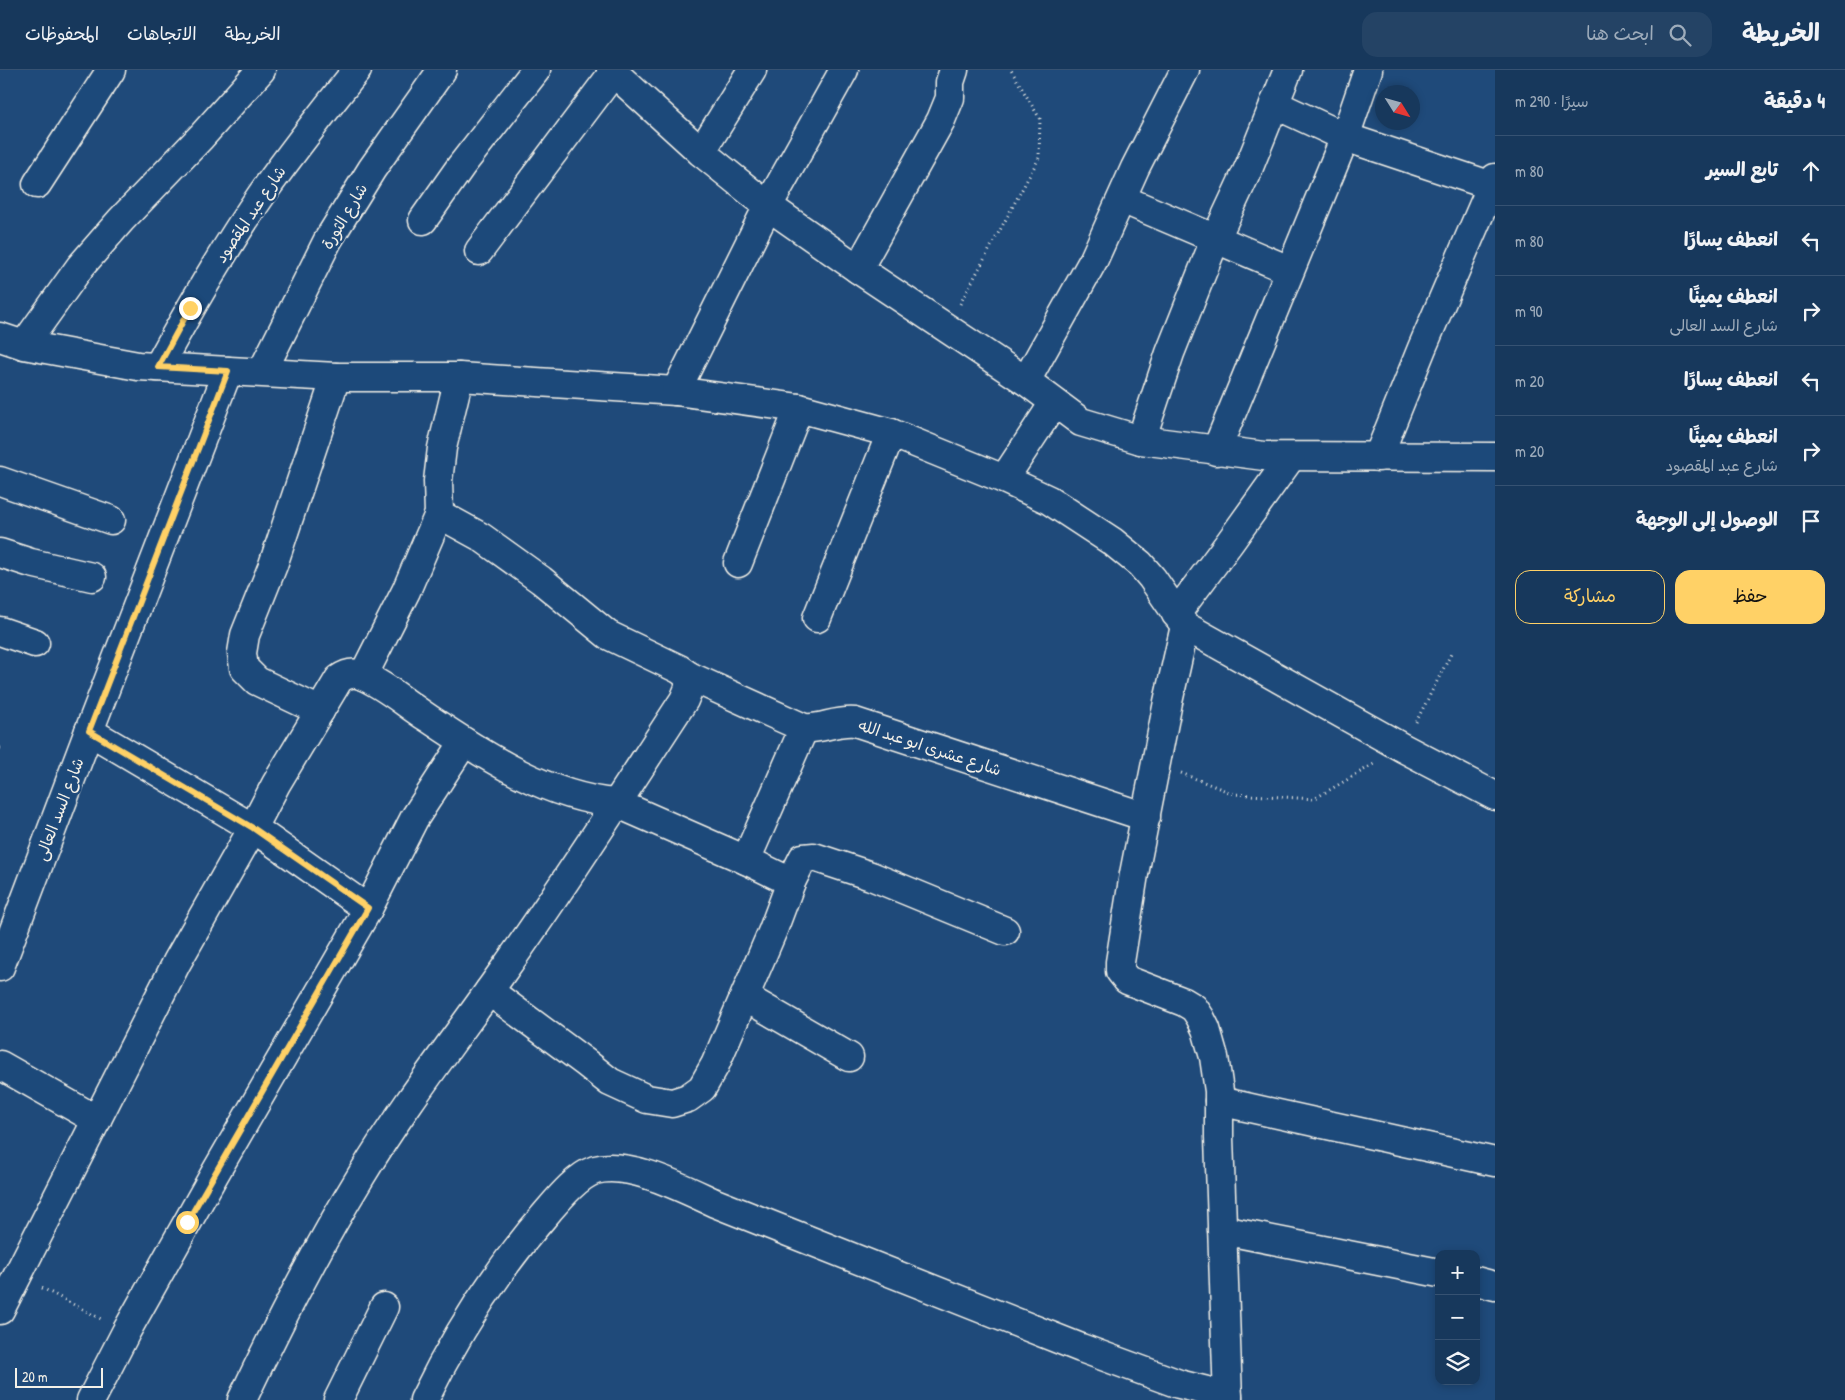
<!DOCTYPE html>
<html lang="ar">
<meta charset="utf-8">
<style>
:root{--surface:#17385c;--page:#244365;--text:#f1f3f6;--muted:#9eacbb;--line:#365272;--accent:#ffd166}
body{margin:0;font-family:"Patrick Hand","Playpen Sans Arabic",sans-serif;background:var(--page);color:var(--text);direction:rtl}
.controls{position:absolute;right:15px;bottom:15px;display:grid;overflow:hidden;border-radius:10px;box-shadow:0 2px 8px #0003}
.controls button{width:45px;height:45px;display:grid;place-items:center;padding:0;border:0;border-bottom:1px solid var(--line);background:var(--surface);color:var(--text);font:25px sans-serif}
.compass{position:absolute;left:1375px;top:15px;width:45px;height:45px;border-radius:50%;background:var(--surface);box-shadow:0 2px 8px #0003;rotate:127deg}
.scale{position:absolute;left:15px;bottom:12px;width:88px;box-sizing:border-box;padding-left:5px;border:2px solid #f4f1e8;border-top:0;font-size:14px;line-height:18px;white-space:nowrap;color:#f4f1e8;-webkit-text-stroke:4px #1f4a7a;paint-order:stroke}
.stop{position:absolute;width:15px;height:15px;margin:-11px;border:4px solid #ffd166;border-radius:50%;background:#fff}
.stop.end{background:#ffd166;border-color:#fff;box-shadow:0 1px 5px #0008}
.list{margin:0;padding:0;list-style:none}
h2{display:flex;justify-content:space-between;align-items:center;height:65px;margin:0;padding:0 20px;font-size:21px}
h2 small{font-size:16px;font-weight:400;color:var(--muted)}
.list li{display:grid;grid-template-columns:32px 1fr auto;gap:15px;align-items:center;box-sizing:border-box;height:70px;padding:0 20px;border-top:1px solid var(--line)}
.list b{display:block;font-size:19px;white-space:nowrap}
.list p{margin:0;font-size:16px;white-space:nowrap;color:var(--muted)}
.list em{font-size:16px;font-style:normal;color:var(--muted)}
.actions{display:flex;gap:10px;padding:15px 20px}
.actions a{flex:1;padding:11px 0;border:1px solid var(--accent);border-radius:15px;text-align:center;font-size:18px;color:var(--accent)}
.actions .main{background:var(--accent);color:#111}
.icon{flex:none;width:28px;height:28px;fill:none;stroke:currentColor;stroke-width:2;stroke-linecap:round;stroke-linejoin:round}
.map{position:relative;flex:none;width:1495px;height:1330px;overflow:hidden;direction:ltr}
header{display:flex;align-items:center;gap:30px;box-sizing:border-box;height:70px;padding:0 25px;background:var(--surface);border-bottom:1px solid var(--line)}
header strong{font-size:24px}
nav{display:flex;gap:28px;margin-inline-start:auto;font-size:18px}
.search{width:350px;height:45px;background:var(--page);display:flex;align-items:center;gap:12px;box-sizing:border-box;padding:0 18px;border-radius:15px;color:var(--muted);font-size:19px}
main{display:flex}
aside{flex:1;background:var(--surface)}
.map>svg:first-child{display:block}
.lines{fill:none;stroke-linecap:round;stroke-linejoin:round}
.minor-casing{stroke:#f4f1e8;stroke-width:31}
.path{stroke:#f4f1e8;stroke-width:3;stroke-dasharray:1 4;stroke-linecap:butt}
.minor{stroke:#1f4a7a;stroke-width:28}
.route{stroke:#ffd166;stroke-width:6}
.labels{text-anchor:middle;stroke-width:4.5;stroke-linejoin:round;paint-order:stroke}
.street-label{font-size:16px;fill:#f4f1e8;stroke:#1f4a7a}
</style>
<header>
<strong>الخريطة</strong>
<div class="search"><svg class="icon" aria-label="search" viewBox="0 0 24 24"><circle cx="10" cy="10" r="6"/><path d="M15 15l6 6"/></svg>ابحث هنا</div>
<nav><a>الخريطة</a><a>الاتجاهات</a><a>المحفوظات</a></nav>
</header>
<main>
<aside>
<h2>4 دقيقة<small>سيرًا · 290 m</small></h2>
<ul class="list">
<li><svg class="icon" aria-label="ahead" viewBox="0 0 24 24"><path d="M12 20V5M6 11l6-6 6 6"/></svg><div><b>تابع السير</b></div><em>80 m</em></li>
<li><svg class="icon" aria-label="left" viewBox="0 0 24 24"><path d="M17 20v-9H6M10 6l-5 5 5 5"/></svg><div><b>انعطف يسارًا</b></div><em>80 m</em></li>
<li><svg class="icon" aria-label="right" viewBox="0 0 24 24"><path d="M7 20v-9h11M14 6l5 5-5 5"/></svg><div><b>انعطف يمينًا</b><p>شارع السد العالى</p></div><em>90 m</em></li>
<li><svg class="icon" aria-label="left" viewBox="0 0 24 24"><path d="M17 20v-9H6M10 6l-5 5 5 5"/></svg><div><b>انعطف يسارًا</b></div><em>20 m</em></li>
<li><svg class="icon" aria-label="right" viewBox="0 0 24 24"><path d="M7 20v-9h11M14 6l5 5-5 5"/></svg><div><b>انعطف يمينًا</b><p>شارع عبد المقصود</p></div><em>20 m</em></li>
<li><svg class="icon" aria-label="arrive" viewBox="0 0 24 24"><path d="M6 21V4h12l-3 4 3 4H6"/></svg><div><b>الوصول إلى الوجهة</b></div></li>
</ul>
<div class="actions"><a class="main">حفظ</a><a>مشاركة</a></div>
</aside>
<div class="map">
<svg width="1495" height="1330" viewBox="0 0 1495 1330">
<rect width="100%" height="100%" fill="#1f4a7a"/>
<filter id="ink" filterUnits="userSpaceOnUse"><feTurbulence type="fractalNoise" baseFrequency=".02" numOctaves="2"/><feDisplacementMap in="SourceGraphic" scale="10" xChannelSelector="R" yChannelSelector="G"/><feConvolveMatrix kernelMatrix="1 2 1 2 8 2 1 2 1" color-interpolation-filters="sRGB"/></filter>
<g filter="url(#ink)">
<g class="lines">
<defs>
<g id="minor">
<path d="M611 0 701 82 768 136 858 199 1026 311 1081 352 1141 370 1264 386 1495 387"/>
<path d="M1274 34 1345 67 1492 116"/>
<path d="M701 82 752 0"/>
<path d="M37 114 111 0"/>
<path d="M1122 129 1289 200"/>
<path d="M423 150 461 96 536 0"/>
<path d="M479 181 613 3"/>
<path d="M858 199 941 50 950 28V12L954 0"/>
<path d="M0 267 24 275 138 296 336 307H459L676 321 799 338 891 363 1004 409 1049 430 1113 472 1140 494 1152 508 1185 556 1403 678 1495 726"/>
<path d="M24 275 80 197 121 150 201 67 261 0"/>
<path d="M158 297C190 238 223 180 262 124 292 82 324 41 357 0"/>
<path d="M262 302 328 170 372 99 442 0"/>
<path d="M1026 311 1094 189 1135 98 1185 0"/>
<path d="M676 321 768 136 844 0"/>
<path d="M1141 370 1170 283 1195 220 1215 170 1249 97 1288 0"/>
<path d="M1216 381 1345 67 1368 0"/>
<path d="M1378 387 1422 278 1495 108"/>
<path d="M1004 409 1054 333"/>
<path d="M0 411 111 450"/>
<path d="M0 483 31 493 92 507"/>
<path d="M738 493 799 338"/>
<path d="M1176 544 1230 472 1291 387"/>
<path d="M817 548 891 363"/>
<path d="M1185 556 1168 632 1134 804 1120 892V901L1127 910 1184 932 1194 938 1200 947 1206 959 1214 987 1219 1021V1067L1228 1330"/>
<path d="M0 561 35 573"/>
<path d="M363 606 406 521 439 444 438 411 442 378 459 307"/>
<path d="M689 606 804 658C821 660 835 650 855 652L1146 747"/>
<path d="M320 641 257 611 244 598 242 583 245 565 273 495 336 307"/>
<path d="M89 661 253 758 368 839"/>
<path d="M746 790 804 658"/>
<path d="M0 897 89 661 228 301"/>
<path d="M489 921 586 993 610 1012 647 1029 672 1033 688 1028 702 1018 715 995 773 860 791 812 803 788 814 787 871 806 1005 861"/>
<path d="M745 927 849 987"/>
<path d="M0 995 97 1050"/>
<path d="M1219 1031 1495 1092"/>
<path d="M1222 1160 1439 1203"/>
<path d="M1476 1211 1495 1216"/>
<path d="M0 1240 177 892 253 758 276 714 339 609C346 604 353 602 361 605 385 615 406 634 428 648 483 685 549 728 616 733L746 790 791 812"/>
<path d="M91 1330 126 1262 214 1105 368 839 414 749 464 672"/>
<path d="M242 1330C278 1254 317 1178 361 1106 405 1033 457 967 506 897 568 810 625 720 684 630L689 618V606L679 599 608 565 541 510 481 467 439 444"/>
<path d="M338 1330 384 1237"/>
<path d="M424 1330C457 1262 499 1197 549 1140 561 1126 578 1106 595 1100 629 1090 684 1119 715 1133L1081 1278 1179 1314 1228 1326"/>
</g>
</defs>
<use href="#minor" class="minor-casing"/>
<g class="path">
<path d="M960 234 1039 88 1040 49 1011 0"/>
<path d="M1416 652 1451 584"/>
<path d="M0 678H1"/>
<path d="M1181 703 1234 724 1314 729 1374 694"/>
<path d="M42 1218 101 1249"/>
</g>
<use href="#minor" class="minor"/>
</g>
</g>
<g class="lines" filter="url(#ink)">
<path class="route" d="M187 1152 368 838 253 758 89 661 228 301 158 297 190 238"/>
</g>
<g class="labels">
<g class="street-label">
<text transform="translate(250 144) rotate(-56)" y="6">شارع عبد المقصود</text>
<text transform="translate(344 146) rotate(-59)" y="6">شارع الثورة</text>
<text transform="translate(930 677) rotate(18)" y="6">شارع عشرى ابو عبد الله</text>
<text transform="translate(59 739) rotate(-69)" y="6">شارع السد العالى</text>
</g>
</g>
</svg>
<div class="controls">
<button>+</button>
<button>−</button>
<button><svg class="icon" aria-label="layers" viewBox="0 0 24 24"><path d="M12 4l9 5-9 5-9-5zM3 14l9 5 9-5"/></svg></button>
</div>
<svg class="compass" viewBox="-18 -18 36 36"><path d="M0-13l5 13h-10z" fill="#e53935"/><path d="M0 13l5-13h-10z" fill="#9eacbb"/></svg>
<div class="scale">20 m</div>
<div class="stop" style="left:187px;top:1152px"></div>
<div class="stop end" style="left:190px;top:238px"></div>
</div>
</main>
